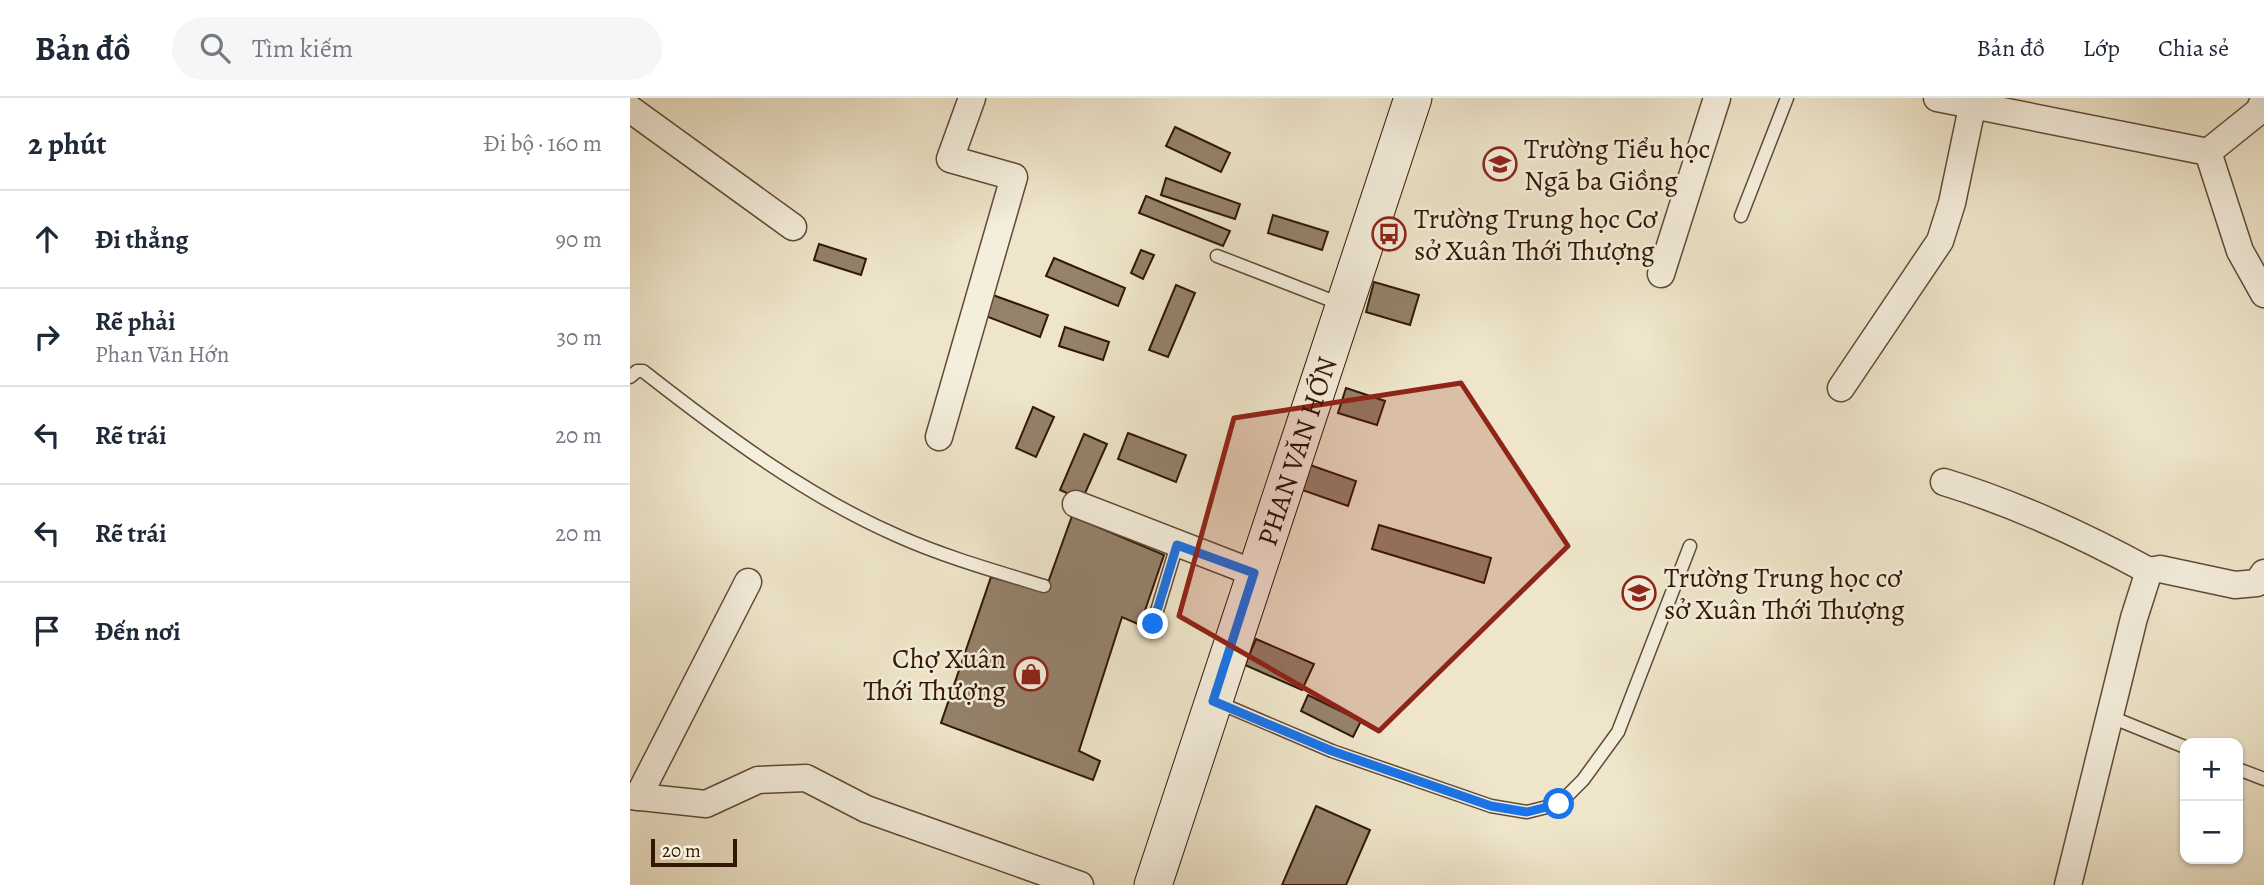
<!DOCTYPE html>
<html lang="vi">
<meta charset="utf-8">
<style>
:root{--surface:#fff;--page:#f6f6f7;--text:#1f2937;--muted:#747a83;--line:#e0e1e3}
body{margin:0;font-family:Alegreya,serif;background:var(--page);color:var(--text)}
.controls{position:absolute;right:21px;bottom:21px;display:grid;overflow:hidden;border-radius:14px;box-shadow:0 2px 5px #0004}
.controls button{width:63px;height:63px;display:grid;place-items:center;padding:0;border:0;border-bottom:2px solid var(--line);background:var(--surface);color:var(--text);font:35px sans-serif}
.scale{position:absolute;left:21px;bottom:18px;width:86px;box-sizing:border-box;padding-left:7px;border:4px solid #331704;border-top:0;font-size:19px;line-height:24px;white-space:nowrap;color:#331704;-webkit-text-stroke:5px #f4eedd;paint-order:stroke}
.stop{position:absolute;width:21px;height:21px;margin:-16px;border:5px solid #1a73e8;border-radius:50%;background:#fff}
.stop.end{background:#1a73e8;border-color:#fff;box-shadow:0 2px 7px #0008}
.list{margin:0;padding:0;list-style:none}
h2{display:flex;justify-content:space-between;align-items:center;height:91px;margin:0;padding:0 28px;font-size:30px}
h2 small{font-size:23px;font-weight:400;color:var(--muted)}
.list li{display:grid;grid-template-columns:46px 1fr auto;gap:21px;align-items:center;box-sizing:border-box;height:98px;padding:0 28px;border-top:2px solid var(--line)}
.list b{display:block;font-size:26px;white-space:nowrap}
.list p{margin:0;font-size:23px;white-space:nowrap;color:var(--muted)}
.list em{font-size:23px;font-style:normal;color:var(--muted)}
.icon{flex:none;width:38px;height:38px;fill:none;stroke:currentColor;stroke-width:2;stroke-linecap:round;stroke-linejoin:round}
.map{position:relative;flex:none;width:1634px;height:787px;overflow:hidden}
header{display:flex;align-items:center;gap:42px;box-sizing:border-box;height:98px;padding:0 35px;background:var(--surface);border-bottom:2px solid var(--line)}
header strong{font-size:33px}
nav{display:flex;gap:38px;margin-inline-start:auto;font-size:24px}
.search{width:490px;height:63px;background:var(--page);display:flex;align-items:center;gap:18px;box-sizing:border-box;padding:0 24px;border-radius:38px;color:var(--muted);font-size:26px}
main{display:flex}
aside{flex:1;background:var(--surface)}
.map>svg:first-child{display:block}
.building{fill:#94826b;stroke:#331704;stroke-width:2}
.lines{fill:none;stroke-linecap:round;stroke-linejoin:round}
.service-casing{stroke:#624a36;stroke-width:15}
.minor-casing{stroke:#624a36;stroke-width:29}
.secondary-casing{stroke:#331704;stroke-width:39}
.service{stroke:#f4eedd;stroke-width:12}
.minor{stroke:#f4eedd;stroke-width:26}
.secondary{stroke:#f4eedd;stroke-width:37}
.route{stroke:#1a73e8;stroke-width:9}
.marked{fill:#8f2418;fill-opacity:0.2;stroke:#8f2418;stroke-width:5;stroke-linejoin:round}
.labels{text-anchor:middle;stroke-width:5;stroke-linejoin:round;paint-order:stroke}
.poi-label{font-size:28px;fill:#331704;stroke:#f4eedd;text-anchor:start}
.street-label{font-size:28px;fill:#331704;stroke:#f4eedd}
</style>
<header>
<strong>Bản đồ</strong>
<div class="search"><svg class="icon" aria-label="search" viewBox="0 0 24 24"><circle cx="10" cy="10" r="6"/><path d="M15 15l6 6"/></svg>Tìm kiếm</div>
<nav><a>Bản đồ</a><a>Lớp</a><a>Chia sẻ</a></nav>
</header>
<main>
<aside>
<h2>2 phút<small>Đi bộ · 160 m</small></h2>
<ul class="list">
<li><svg class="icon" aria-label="ahead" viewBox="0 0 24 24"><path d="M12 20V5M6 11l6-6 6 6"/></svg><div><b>Đi thẳng</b></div><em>90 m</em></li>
<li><svg class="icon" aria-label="right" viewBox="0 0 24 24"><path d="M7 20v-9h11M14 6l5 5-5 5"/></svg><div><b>Rẽ phải</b><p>Phan Văn Hớn</p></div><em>30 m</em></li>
<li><svg class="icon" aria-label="left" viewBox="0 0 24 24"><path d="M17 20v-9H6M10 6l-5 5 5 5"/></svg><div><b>Rẽ trái</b></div><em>20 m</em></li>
<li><svg class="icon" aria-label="left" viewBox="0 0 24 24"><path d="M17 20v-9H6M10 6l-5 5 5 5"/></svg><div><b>Rẽ trái</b></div><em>20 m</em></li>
<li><svg class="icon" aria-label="arrive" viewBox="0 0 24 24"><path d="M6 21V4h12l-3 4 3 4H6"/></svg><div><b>Đến nơi</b></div></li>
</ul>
</aside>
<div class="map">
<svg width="1634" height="787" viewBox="0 0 1634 787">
<rect width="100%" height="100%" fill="#eee5ca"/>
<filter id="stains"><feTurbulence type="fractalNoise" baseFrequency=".00286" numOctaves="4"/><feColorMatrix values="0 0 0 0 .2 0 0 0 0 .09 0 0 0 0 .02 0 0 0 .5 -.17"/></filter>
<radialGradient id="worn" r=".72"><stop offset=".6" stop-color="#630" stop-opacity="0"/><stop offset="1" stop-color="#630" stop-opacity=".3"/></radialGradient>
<g class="building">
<path d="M545 29 600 55 591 74 536 48Z"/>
<path d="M536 80 610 106 605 121 531 97Z"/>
<path d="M516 98 600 133 593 148 509 115Z"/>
<path d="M643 117 698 134 692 152 638 135Z"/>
<path d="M189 146 236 161 231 177 184 162Z"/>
<path d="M511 152 524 157 513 181 501 175Z"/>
<path d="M424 160 495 190 488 208 416 178Z"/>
<path d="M744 184 789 197 780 227 736 214Z"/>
<path d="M546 187 565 195 538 259 519 252Z"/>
<path d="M360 196 418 217 410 239 353 217Z"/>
<path d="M435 229 479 244 473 262 429 248Z"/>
<path d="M716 290 755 303 747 327 708 315Z"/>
<path d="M403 309 424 319 406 359 386 350Z"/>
<path d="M498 335 556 357 546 384 488 361Z"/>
<path d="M454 336 477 346 452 402 430 392Z"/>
<path d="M680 367 726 383 718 408 672 392Z"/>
<path d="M442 418 534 457 510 527 492 519 449 653 470 663 463 682 311 625 361 479 415 493Z"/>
<path d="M749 427 861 460 854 485 742 451Z"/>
<path d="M626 541 684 566 672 592 615 567Z"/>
<path d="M678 597 731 623 723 639 671 613Z"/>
<path d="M686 708 740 732 716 787H652Z"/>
</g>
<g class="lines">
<defs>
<g id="service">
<path d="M1111 118 1157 0"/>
<path d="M587 158 713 207"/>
<path d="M0 279 7 273H13C91 334 176 398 268 438 315 459 365 473 414 488"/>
<path d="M523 526 547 447"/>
<path d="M587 604 702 653 861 708 897 714 929 706 953 682 988 634 1060 448"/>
<path d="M1481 619 1555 649"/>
<path d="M1608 671 1634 681"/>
</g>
<g id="minor">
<path d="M1307 0 1578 54 1610 153 1634 196"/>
<path d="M0 11 163 129"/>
<path d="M1578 54 1629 13 1634 1"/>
<path d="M1031 176 1087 0"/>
<path d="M1211 290 1310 143 1322 105 1344 0"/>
<path d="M309 339 384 79 320 61 342 0"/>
<path d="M1314 384C1386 406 1453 437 1519 473"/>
<path d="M446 406 624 475"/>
<path d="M0 698 76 706 128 682 176 680 236 711 450 787"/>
<path d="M8 699 118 484"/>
<path d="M1438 787 1504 520 1519 473 1530 471 1605 487 1627 485 1634 475"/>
</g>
<g id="secondary">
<path id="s1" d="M523 787 783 0"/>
</g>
</defs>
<use href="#service" class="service-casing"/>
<use href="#minor" class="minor-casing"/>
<use href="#secondary" class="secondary-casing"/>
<use href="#service" class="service"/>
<use href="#minor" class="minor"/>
<use href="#secondary" class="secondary"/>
</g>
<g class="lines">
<path class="route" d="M523 526 547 447 624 475 583 603 702 653 861 708 897 714 929 706"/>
</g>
<path class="marked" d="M831 285 938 448 749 633 549 518 604 320Z"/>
<defs>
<symbol id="school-ring" viewBox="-11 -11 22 22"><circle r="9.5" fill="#f4eedd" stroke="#8f2418" stroke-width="1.5"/><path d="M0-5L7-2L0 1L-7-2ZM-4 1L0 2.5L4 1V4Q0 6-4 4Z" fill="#8f2418"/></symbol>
<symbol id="bus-ring" viewBox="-11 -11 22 22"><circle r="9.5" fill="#f4eedd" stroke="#8f2418" stroke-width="1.5"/><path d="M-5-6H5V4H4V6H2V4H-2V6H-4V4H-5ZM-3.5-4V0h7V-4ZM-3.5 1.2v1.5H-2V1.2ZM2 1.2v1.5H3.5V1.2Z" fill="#8f2418"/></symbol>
<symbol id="shop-ring" viewBox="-11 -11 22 22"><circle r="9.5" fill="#f4eedd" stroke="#8f2418" stroke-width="1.5"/><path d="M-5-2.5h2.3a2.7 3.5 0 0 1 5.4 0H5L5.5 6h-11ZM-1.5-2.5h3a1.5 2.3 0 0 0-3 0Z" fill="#8f2418"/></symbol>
</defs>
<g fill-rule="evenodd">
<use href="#school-ring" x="851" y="47" width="38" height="38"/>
<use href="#bus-ring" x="740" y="117" width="38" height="38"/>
<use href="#school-ring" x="990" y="476" width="38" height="38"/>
<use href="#shop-ring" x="382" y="557" width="38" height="38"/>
</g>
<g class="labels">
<g class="poi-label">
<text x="894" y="60">Trường Tiểu học<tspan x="894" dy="32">Ngã ba Giồng</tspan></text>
<text x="784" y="130">Trường Trung học Cơ<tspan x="784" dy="32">sở Xuân Thới Thượng</tspan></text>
<text x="1034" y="489">Trường Trung học cơ<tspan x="1034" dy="32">sở Xuân Thới Thượng</tspan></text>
<text x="376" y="570" text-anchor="end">Chợ Xuân<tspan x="376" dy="32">Thới Thượng</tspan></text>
</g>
<g class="street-label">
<text dy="10" stroke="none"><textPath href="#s1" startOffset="457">PHAN VĂN HỚN</textPath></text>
</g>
</g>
<rect width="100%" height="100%" filter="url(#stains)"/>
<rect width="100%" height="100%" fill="url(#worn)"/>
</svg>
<div class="controls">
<button>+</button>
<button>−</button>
</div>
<div class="scale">20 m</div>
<div class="stop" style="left:929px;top:706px"></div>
<div class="stop end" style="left:523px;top:526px"></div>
</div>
</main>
